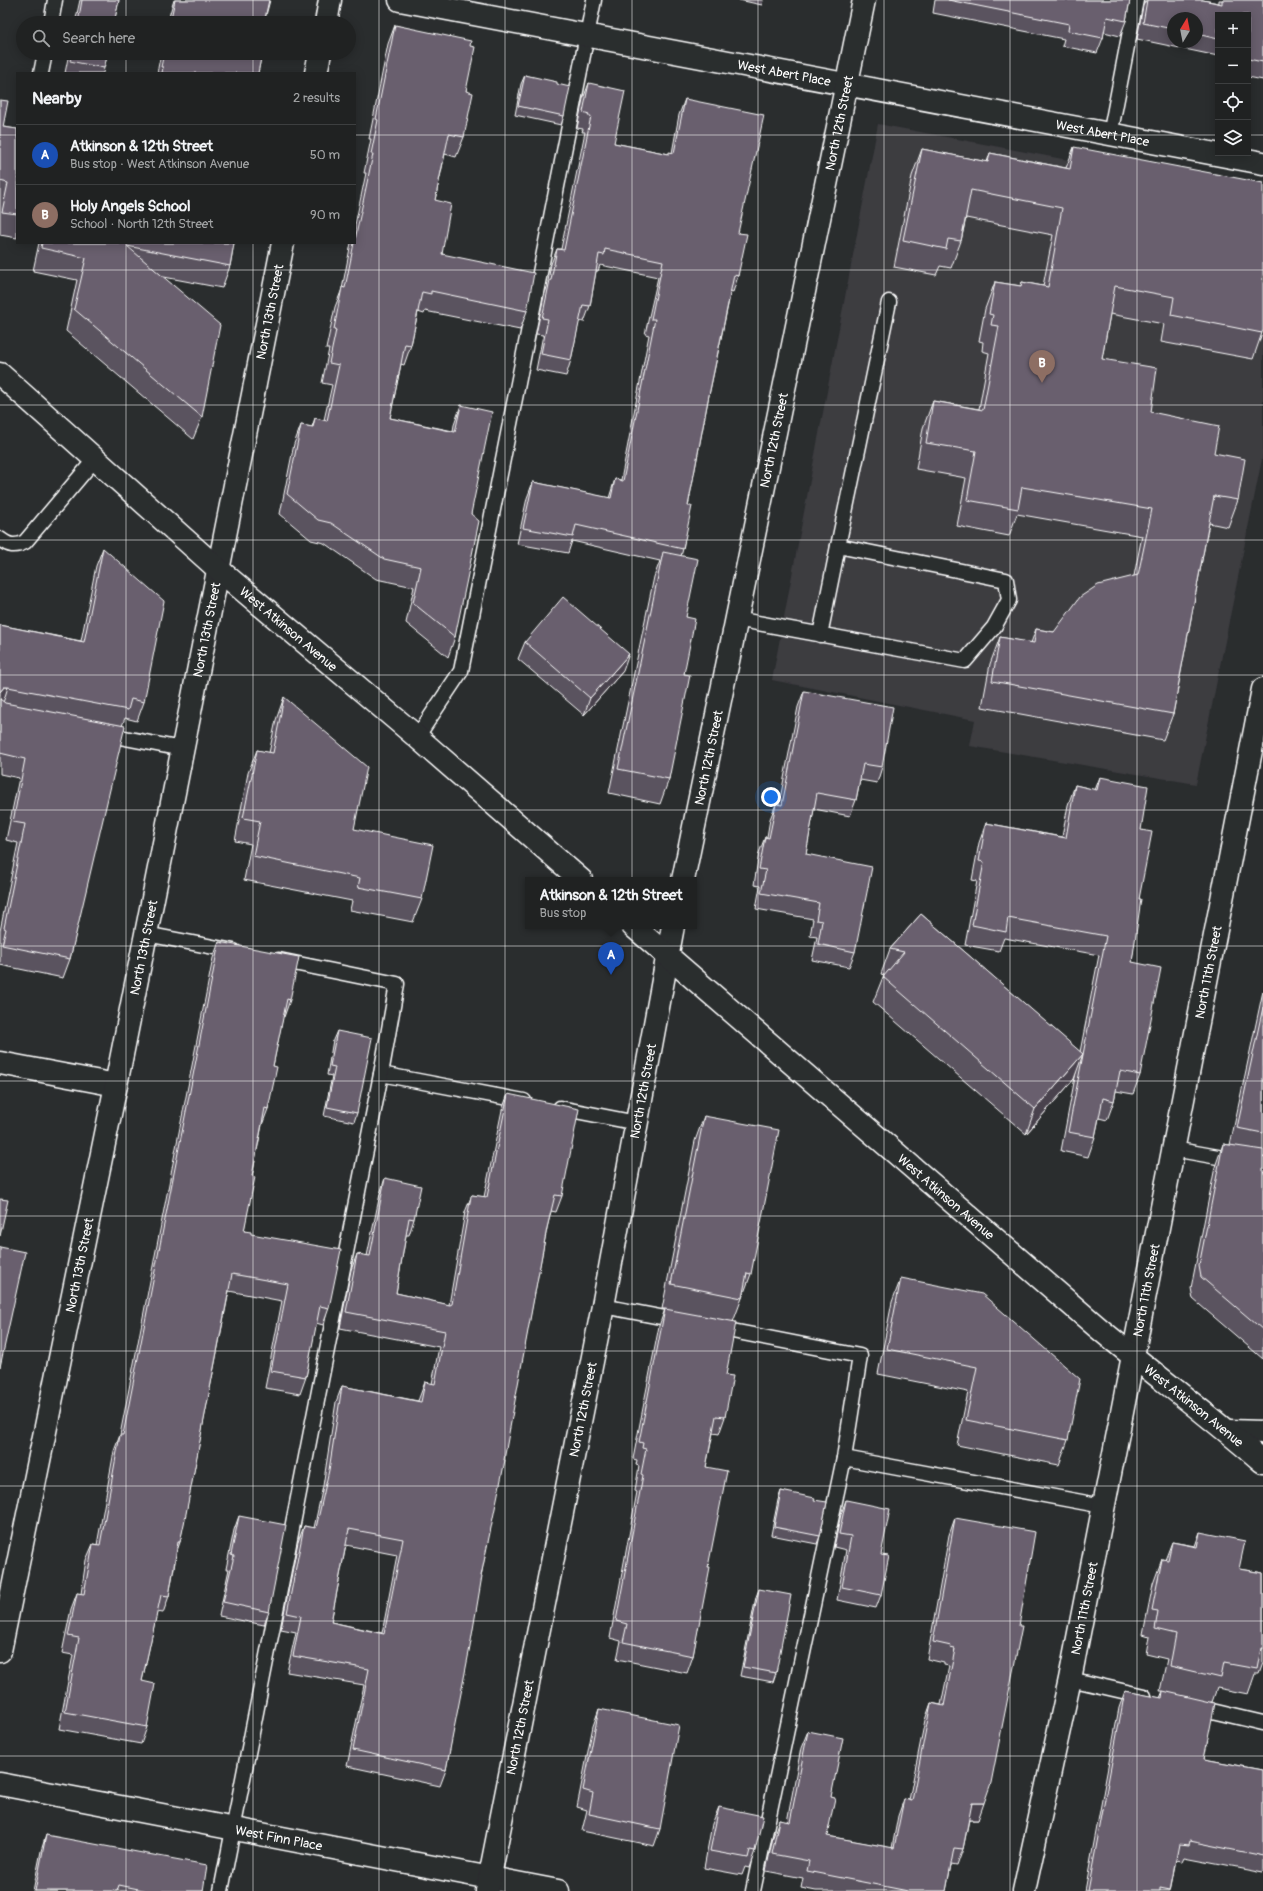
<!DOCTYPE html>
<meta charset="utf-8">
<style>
:root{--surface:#202222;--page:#2d2f2f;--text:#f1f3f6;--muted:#a2a4a5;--line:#3d3f40;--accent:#1a73e8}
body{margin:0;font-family:Pangolin,sans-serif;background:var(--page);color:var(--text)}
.controls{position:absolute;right:12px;top:12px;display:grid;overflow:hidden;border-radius:0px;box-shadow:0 2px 10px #0003}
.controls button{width:36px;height:36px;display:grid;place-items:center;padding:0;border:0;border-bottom:1px solid var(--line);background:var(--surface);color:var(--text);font:20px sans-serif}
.compass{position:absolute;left:1167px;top:12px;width:36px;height:36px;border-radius:50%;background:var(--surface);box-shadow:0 2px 10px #0003;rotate:10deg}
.you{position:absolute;left:771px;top:797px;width:14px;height:14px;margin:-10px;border:3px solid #fff;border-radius:50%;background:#1a73e8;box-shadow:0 0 0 6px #1a73e833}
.badge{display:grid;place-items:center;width:26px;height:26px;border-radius:50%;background:var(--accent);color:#fff;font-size:13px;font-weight:700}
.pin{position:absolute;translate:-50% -33px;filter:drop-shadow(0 1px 2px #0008)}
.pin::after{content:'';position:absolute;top:21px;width:14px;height:12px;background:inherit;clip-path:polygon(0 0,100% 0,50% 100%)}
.popup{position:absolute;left:525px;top:877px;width:172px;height:52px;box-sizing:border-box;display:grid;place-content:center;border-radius:0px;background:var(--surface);filter:drop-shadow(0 1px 3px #0005);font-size:13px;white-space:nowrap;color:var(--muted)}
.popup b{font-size:15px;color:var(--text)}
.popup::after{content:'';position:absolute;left:50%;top:100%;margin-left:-8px;border:8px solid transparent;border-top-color:var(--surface)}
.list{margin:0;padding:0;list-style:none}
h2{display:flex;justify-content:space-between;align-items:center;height:52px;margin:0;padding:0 16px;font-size:17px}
h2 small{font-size:13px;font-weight:400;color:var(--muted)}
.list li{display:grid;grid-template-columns:26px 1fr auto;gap:12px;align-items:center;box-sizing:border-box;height:60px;padding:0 16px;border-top:1px solid var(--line)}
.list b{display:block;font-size:15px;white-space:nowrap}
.list p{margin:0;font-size:13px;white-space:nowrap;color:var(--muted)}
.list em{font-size:13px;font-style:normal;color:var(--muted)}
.icon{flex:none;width:22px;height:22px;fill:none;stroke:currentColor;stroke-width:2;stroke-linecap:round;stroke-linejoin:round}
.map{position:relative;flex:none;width:1263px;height:1891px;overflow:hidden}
.search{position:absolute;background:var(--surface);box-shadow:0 2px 10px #0003;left:16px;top:16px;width:340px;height:44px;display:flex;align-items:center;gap:10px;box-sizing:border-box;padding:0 14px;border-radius:22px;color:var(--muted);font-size:15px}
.panel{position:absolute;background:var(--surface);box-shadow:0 2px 10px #0003;left:16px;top:72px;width:340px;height:172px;border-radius:0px}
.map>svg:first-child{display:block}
.built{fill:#3d3c41}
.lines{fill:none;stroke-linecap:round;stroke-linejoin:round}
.service-casing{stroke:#fff;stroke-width:17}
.minor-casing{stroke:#fff;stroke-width:25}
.tertiary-casing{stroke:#fff;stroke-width:25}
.service{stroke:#2a2d2e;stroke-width:14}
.minor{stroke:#2a2d2e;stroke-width:22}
.tertiary{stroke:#2a2d2e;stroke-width:22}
.wall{fill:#5a525f;stroke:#fff;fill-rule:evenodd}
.shaded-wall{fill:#4a424d;stroke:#fff}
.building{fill:#695f6e;stroke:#fff;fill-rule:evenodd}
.grid{fill:none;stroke:#fff;stroke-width:1;stroke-opacity:0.55}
.labels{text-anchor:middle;stroke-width:3;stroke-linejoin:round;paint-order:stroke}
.street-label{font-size:13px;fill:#fff;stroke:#2a2d2e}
</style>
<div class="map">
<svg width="1263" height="1891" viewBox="0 0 1263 1891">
<rect width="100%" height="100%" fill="#2a2d2e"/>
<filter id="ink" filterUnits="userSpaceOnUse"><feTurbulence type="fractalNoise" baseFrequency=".025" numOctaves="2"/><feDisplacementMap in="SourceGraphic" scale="8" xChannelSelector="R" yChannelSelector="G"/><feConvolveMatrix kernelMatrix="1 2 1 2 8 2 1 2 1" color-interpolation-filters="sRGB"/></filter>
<g filter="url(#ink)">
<path class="built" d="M878 124 1263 197V454L1196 784 970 746 975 720 772 680Z"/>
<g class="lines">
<defs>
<g id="service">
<path d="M51 23 55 0"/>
<path d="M41 73 45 53"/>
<path d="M1110 135 1136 0"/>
<path d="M0 539C9 546 15 547 25 542L95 459"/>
<path d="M838 546 889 302"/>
<path d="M736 619 965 661 994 627 1009 600 1006 580 838 546 820 635"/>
<path d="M104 734 182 749"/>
<path d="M417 737 461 671 594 0"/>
<path d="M146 934 234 951"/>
<path d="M381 1074 524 1101"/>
<path d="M560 1108 637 1123"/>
<path d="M1173 1149 1263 1165"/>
<path d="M603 1306 681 1321"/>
<path d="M717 1328 860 1356 844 1458 753 1891"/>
<path d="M844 1458 1103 1506"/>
<path d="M1070 1679 1144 1696"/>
<path d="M1195 1707 1263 1723"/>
<path d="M221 1891 381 1074 397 984 279 960"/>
</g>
<g id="minor">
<path id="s1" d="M400 0 1263 163"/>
<path d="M326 23 330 0"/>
<path d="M316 73 320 53"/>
<path id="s2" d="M683 880 864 0"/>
<path d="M0 1063 116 1085"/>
<path d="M1228 1431 1263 1432"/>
<path id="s3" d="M0 1651 116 1085 283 243"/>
<path id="s4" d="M0 1784 558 1891"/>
<path id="s5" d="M487 1891 603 1306 673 926"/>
<path id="s6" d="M1024 1891 1070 1679 1263 689"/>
</g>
<g id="tertiary">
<path id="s7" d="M0 374 218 569 417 737 581 880"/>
<path id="s8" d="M633 926 1096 1326C1151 1372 1209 1415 1263 1462"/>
</g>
</defs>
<use href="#service" class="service-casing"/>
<use href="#minor" class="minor-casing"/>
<use href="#tertiary" class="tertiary-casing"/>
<use href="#service" class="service"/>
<use href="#minor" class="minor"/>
<use href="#tertiary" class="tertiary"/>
</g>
<g class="wall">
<path d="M80 0H119L114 23H75Z"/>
<path d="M174 0H270L264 23H168L170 13Z"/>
<path d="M739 0H763L762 5Z"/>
<path d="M935 0H1130L1126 21 1120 36 1104 32 1103 38 1097 53 1062 46 1064 39 933 13Z"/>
<path d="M1146 0H1203L1219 3V0H1263V80L1248 77V15H1218V56L1137 39 1143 6ZM1173 18H1197V42H1173Z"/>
<path d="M395 25 470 46 466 91 464 137 456 157 445 154 435 200 442 254 527 311 520 330 425 311 424 314 418 312 411 345 404 365 401 364 390 418 453 431 454 425 461 405 471 514 455 637 448 657 406 623 414 587 376 579 324 543 311 540 280 514 294 444 301 425 312 427 315 418 324 420 332 385 322 383 329 349H326L335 307 342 289 351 243H355V225L366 173H364L371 139H369L388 44Z"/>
<path d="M69 53H108L104 68 103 73H65Z"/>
<path d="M161 53H262L258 73H157Z"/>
<path d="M525 75 557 84 564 116 561 125 515 115 521 84Z"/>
<path d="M589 83 614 143 669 154 672 153 679 115 685 99 738 233V276L733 292 731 291 708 400 688 506 683 549 681 556 686 617 684 674 669 779 660 804 609 793 654 577 660 561 572 541 568 553 517 544 527 498 533 482 609 498 615 479 621 480 649 335 645 334 658 277 600 265 598 271H596L590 306 584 322 579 321 571 360 566 376 536 370 543 335 536 334 544 296 547 287 551 264 557 249H561L585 132H582L583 129 577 128 583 99Z"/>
<path d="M0 100 3 127 17 129V238L0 235Z"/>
<path d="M1074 147 1262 333 1253 359 1161 342 1164 324 1110 314 1102 359 1151 412 1214 453 1238 500 1228 527 1209 523 1173 714 1163 740 982 707 990 664 1000 637 1031 643 1036 629 1054 632 1134 576 1142 536 1017 514 1009 536 957 526 966 478 916 469 923 428 933 401 979 409 989 353 982 351 983 342 979 341 985 309 995 282 1021 286 1022 282 1043 286 1053 235 966 218 961 241 951 268 940 266 936 275 894 267 912 176 922 149 987 162 990 153 1066 168Z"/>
<path d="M39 243H234L230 266 222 288 164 277 202 417 193 439 66 331 77 280 33 271Z"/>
<path d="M103 548 144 702 137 721 125 718 122 726 70 959 63 978 0 965V931L18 843 6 840 19 778 0 774V625L81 641 96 566Z"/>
<path d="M525 642 623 671 584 715 518 659Z"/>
<path d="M804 691 882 767 877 783 860 780 856 800 850 816 814 809 806 854 855 952 849 967 812 960 817 937 810 936 813 919 756 909 760 886 754 885 759 853 765 837H767L770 819 776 804H779L798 707Z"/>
<path d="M284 697 354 829 422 899 413 922 350 910 352 901 244 880 251 844 235 841 248 773 257 750 269 753 276 720Z"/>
<path d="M1100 777 1141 830 1139 899 1132 962 1140 1075 1133 1094 1116 1091 1114 1101 1107 1120 1099 1118 1095 1137 1088 1157 1061 1151 1076 1072 1074 1079 1026 1134 873 1002 883 977 884 975 881 974 890 949 921 914 1080 1052 1099 955 1004 938 999 951 965 945 977 881 972 880 979 843 986 823 1062 837 1068 805 1075 785 1095 790Z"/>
<path d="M219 942 290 1000 284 1017 283 1016 273 1066 268 1109 262 1125 252 1176 244 1231 251 1234 329 1308 323 1325 316 1323 306 1377 300 1394 265 1388 282 1301 229 1291 180 1542 177 1551 169 1596 163 1613 157 1612 142 1681 147 1727 141 1744 59 1729 73 1655 62 1653 71 1609 77 1593 81 1594 86 1560 93 1544 97 1545 114 1451 120 1435 213 958Z"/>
<path d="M1263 991V1359L1193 1299 1191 1288 1215 1167 1223 1144 1230 1145Z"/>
<path d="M337 1031 357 1113 354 1122 324 1116 332 1076 327 1075 333 1040Z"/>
<path d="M508 1094 562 1196 556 1212 551 1211 547 1228 481 1576 446 1770 440 1786 347 1766 364 1685 287 1672 296 1632 281 1629 298 1542 304 1526 314 1528 323 1486 336 1402 342 1386 418 1401 425 1382 432 1384 439 1347 340 1328 351 1270 357 1254 367 1256 380 1194 385 1178 414 1219 409 1235H406L396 1293 449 1305 465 1212 472 1195 484 1197 502 1110ZM346 1545 397 1555 382 1633 331 1622Z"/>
<path d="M704 1116 751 1274 733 1322 726 1375 725 1417 719 1434 713 1433 706 1467 708 1567 693 1656 687 1673 617 1659 621 1641 610 1638 637 1492 635 1491 639 1466 636 1465 637 1460 633 1459 659 1326 665 1309H662L695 1141Z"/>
<path d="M901 1278 1068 1440 1059 1465 957 1445 968 1392 878 1374 892 1302Z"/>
<path d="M781 1491 814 1500 820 1536 817 1544 771 1535 778 1500Z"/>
<path d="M846 1500 881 1595 876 1608 837 1600 846 1550 834 1547 841 1514Z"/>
<path d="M239 1516 269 1612 264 1625 219 1616 229 1569H226L234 1530Z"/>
<path d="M955 1518 978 1820H969L963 1849 957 1866 951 1865 946 1891H816L801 1888 803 1878 766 1871 773 1837 779 1820 787 1822 801 1748 808 1731 831 1797 827 1836 892 1848 898 1816 904 1799 909 1800 925 1720 931 1703 941 1705 949 1666 944 1665V1663L927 1659 949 1535Z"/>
<path d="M1200 1532 1239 1569 1263 1573V1663L1259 1674H1255L1248 1694 1217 1688 1212 1702 1204 1759 1263 1770V1871L1262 1873 1184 1858 1182 1862 1176 1861 1170 1891H1085L1119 1708 1125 1691 1160 1698 1163 1691H1160L1167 1659 1146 1654 1149 1636 1143 1634 1153 1584 1162 1559 1165 1560 1172 1542 1195 1546Z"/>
<path d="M759 1589 776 1673 773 1682 740 1676 756 1597Z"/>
<path d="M599 1709 660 1829 654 1846 582 1831 587 1810 577 1807 593 1726Z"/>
<path d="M719 1807 755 1851 749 1868 745 1867 742 1875 704 1868 712 1824Z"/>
<path d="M46 1835 203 1891H33L41 1851Z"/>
</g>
<g class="shaded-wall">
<path d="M629 654 623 671 584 715 590 698Z"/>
<path d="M4 687H8L2 706H0V692Z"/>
<path d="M1083 1054 1074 1079 1026 1134 1035 1109Z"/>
<path d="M972 1803H984L978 1820H966Z"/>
</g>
<g class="building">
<path d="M82 0H119L114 23H78Z"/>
<path d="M175 0H269L264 23H170Z"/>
<path d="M948 0H1130L1126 21 1107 17 1103 38 1068 31 1069 24Z"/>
<path d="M1147 0H1203L1222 4V0H1263V62L1248 59V15H1218V39L1197 34V18H1173V29L1143 23Z"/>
<path d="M395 25 471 41 470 46 475 47 466 91 473 93 464 137 449 134 435 200 451 204 442 254 534 273 527 311 431 291V294L422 292 411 345 405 344 390 418 455 432 461 405 492 412 471 514 479 521 455 637 413 603 421 567 384 559 331 523 318 520 287 494 301 425 313 427 315 418 327 421 339 365 329 363 336 330 334 329 342 287 345 288 354 243H355V240L373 154H371L378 120 376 119Z"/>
<path d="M72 53H108L104 68 70 61Z"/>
<path d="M164 53H262L258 73H162L163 67H161Z"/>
<path d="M525 75 557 82V84L570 87 564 116 518 106Z"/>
<path d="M589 83 625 91 614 143 669 154V152L674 153 685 99 764 115 738 233 747 234 738 276 734 275 708 400 688 506H692L683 549 576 525 573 537 523 528 533 482 611 498 615 479 623 481 655 319H651L663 261 605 249 604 255 599 254 590 306 583 305 571 360 541 354 548 319 542 318 550 280H551L557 249 564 250 591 116H588L589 114 583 112Z"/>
<path d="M0 100 8 101 3 127 17 129V214L2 212 8 183 0 181Z"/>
<path d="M1074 147 1263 183V330L1262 333 1171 315 1174 297 1115 286 1102 359 1157 368 1151 412 1219 426 1214 453 1245 459 1238 500 1214 496 1173 714 992 681 1000 637 1034 643 1036 629 1054 632 1080 597 1098 585 1138 575 1152 509 1022 487 1018 509 967 500 976 451 926 443 933 401 983 410 999 326 991 325 993 315 989 314 995 282 1021 286 1022 282 1048 287 1062 208 971 190 961 241 948 239 946 249 903 240 922 149 988 162 990 153 1070 169Z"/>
<path d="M42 243H234L230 266 127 246 220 325 202 417 74 309 86 258 41 248Z"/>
<path d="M103 548 164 601 144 702 131 699 128 710 8 687H4L0 692V625L84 642Z"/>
<path d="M663 552 698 559 686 617 695 619 684 674 690 675 669 779 618 769Z"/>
<path d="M563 597 629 654 590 698 525 642Z"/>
<path d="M804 691 893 707 882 767 863 764 856 800 817 793 806 854 872 867 855 952 818 944 822 921 816 920 819 903 761 893 766 870 759 869 765 837 769 838 776 804 782 805Z"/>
<path d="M284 697 367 767 354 829 433 845 422 899 358 887 360 878 253 856 260 821 243 818 257 750 273 753Z"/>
<path d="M0 699 5 703 125 726 70 959 2 945 6 929 4 928 25 824 13 822 25 759 0 753Z"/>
<path d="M1100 777 1148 786 1141 830 1152 832 1139 899H1141L1132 962 1161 968 1140 1075 1120 1071 1114 1101 1103 1098 1095 1137 1068 1132 1106 936 1008 918 1006 932 972 925 984 862 979 861 986 823 1066 838 1075 785 1097 790Z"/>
<path d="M921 914 1083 1054 1035 1109 883 977 904 952 890 949Z"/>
<path d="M219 942 299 957 290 1000 287 999 273 1066 277 1067 268 1109 265 1108 252 1176 255 1177 244 1231 251 1232V1234L341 1250 329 1308 320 1306 306 1377 271 1371 288 1284 232 1274 184 1524 180 1542H178L169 1596 161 1595 142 1681 155 1684 147 1727 65 1712 79 1638 68 1636 77 1593 84 1594 93 1544 100 1545 120 1435H123Z"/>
<path d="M1263 1007V1133L1237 1128Z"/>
<path d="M337 1031 372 1038 357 1113 327 1107 335 1067 330 1066Z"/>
<path d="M508 1094 579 1109 562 1196 555 1195 547 1228 504 1460H505L481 1576H482L470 1647 446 1770 353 1750 369 1669 293 1656 301 1616 287 1613 304 1526 316 1528 329 1470 342 1386 421 1402 425 1382 435 1384 445 1331 346 1312 357 1254 370 1256 385 1178 421 1186 414 1219 409 1218 396 1293 450 1305 452 1304 471 1196 472 1195 487 1197ZM349 1529 403 1539 384 1634 331 1622Z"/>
<path d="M704 1116 779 1130 751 1274 747 1273 742 1298 671 1284Z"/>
<path d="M1223 1144 1263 1150V1330L1201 1277 1199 1266Z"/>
<path d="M0 1199 8 1200 0 1236Z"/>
<path d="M0 1247 25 1252 0 1367Z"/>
<path d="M901 1278 982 1294 1080 1379 1068 1440 966 1420 977 1367 887 1349Z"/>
<path d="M665 1309 736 1322 726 1375 733 1376 725 1417 716 1416 706 1467 727 1471 708 1567H710L693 1656 623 1642 627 1624 616 1621 643 1475 641 1474 646 1449 642 1448 643 1443 639 1442Z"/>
<path d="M781 1491 815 1498 814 1500 827 1502 820 1536 774 1527Z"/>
<path d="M846 1500 890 1509 881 1555 889 1556 881 1595 842 1587 851 1536 839 1534Z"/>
<path d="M239 1516 286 1525 269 1612 223 1602 234 1556 231 1555Z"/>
<path d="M955 1518 1035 1532 1019 1626H1022L991 1783 984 1803H972L963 1849 954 1848 946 1891H908L807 1871 809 1861 772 1854 779 1820 790 1822 808 1731 843 1738 831 1797 835 1798 827 1836 894 1848 904 1799 912 1801 931 1703 944 1706 955 1649 950 1648 951 1646 933 1642Z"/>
<path d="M1200 1532 1245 1541 1239 1569 1263 1573V1649L1261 1648 1257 1669 1224 1663 1221 1678 1170 1666 1176 1634 1155 1629 1158 1611 1152 1610 1162 1559 1168 1560 1172 1542 1197 1547Z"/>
<path d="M759 1589 791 1595 776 1673 743 1667Z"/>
<path d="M1125 1691 1162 1698 1163 1691 1215 1703 1204 1759 1263 1770V1856L1189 1841 1188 1845 1179 1844 1170 1890 1160 1888V1891H1088Z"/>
<path d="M599 1709 679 1725 660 1829 589 1814 593 1793 583 1790Z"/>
<path d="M719 1807 763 1816 755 1851 750 1850 748 1858 710 1851Z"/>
<path d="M46 1835 207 1865 203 1891H148L119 1885 117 1891H35Z"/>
</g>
</g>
<path class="grid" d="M126 0V23M253 0V23M379 0V1891M505 0V1891M632 0V1891M758 0V1891M884 0V1891M1010 0V1891M1137 0V1891M126 53V73M253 53V73M0 135H17M355 135H1218M1248 135H1263M126 243V1891M253 243V1891M0 270H1263M0 405H1263M0 540H1263M0 675H1263M0 810H1263M0 946H1263M0 1081H1263M0 1216H1263M0 1351H1263M0 1486H1263M0 1621H1263M0 1756H1263"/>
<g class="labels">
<g class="street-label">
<text dy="5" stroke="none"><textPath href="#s1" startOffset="391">West Abert Place</textPath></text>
<text dy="5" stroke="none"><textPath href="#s2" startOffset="773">North 12th Street</textPath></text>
<text dy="5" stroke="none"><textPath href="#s1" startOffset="715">West Abert Place</textPath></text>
<text dy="5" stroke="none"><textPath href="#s3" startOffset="1366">North 13th Street</textPath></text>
<text dy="5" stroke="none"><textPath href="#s2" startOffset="449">North 12th Street</textPath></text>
<text dy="5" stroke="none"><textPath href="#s7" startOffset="385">West Atkinson Avenue</textPath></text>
<text dy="5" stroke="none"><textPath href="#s3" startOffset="1042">North 13th Street</textPath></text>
<text dy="5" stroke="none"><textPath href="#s2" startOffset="125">North 12th Street</textPath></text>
<text dy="5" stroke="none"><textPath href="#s3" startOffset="718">North 13th Street</textPath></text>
<text dy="5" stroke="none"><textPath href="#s6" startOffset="937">North 11th Street</textPath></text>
<text dy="5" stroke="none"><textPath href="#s5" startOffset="815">North 12th Street</textPath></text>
<text dy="5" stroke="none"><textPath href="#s8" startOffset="414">West Atkinson Avenue</textPath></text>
<text dy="5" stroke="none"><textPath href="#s3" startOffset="394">North 13th Street</textPath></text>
<text dy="5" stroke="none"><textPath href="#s6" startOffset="613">North 11th Street</textPath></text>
<text dy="5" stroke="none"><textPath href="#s8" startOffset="738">West Atkinson Avenue</textPath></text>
<text dy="5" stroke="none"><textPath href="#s5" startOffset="491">North 12th Street</textPath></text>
<text dy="5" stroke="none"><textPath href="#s6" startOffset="289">North 11th Street</textPath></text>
<text dy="5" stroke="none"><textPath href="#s5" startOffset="167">North 12th Street</textPath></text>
<text dy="5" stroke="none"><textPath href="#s4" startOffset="284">West Finn Place</textPath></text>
</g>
</g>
</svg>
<div class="controls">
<button>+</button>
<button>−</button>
<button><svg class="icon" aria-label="locate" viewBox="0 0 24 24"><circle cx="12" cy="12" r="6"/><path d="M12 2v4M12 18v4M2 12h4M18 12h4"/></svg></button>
<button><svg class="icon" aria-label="layers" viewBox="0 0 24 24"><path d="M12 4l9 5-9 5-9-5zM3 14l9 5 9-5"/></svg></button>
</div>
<svg class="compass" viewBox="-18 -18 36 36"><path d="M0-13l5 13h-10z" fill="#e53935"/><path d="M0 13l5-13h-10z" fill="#a2a4a5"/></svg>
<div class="you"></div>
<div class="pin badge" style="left:611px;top:975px;background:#1a4fb4">A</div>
<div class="popup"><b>Atkinson &amp; 12th Street</b>Bus stop</div>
<div class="pin badge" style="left:1042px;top:383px;background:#8d6e63">B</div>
<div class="search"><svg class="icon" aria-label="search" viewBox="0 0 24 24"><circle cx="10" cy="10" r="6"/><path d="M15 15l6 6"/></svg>Search here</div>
<section class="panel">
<h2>Nearby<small>2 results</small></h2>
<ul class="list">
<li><span class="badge" style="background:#1a4fb4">A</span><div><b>Atkinson &amp; 12th Street</b><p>Bus stop · West Atkinson Avenue</p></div><em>50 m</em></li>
<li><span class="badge" style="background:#8d6e63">B</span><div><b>Holy Angels School</b><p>School · North 12th Street</p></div><em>90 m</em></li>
</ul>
</section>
</div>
